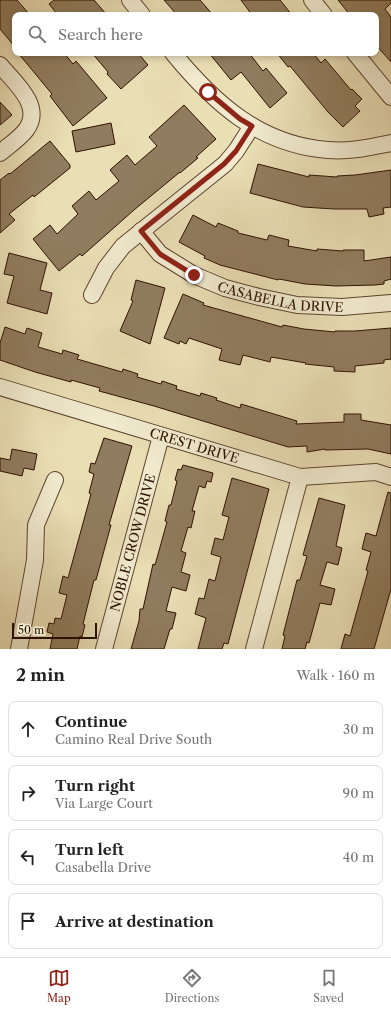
<!DOCTYPE html>
<meta charset="utf-8">
<style>
:root{--surface:#fff;--page:#f6f6f6;--text:#222;--muted:#767676;--line:#e0e0e0;--accent:#8f2418}
body{margin:0;font-family:"Libre Caslon Text",serif;background:var(--page);color:var(--text)}
.scale{position:absolute;left:12px;bottom:10px;width:85px;box-sizing:border-box;padding-left:4px;border:2px solid #2e1200;border-top:0;font-size:11px;line-height:14px;white-space:nowrap;color:#2e1200;-webkit-text-stroke:3px #f1eacf;paint-order:stroke}
.stop{position:absolute;width:12px;height:12px;margin:-9px;border:3px solid #8f2418;border-radius:50%;background:#fff}
.stop.end{background:#8f2418;border-color:#fff;box-shadow:0 1px 4px #0008}
.list{margin:0;padding:0;list-style:none}
h2{display:flex;justify-content:space-between;align-items:center;height:52px;margin:0;padding:0 16px;font-size:17px}
h2 small{font-size:13px;font-weight:400;color:var(--muted)}
.list li{display:grid;grid-template-columns:26px 1fr auto;gap:12px;align-items:center;box-sizing:border-box;height:56px;margin:0 8px 8px;padding:0 8px;border:1px solid var(--line);border-radius:8px}
.list b{display:block;font-size:15px;white-space:nowrap}
.list p{margin:0;font-size:13px;white-space:nowrap;color:var(--muted)}
.list em{font-size:13px;font-style:normal;color:var(--muted)}
.icon{flex:none;width:22px;height:22px;fill:none;stroke:currentColor;stroke-width:2;stroke-linecap:round;stroke-linejoin:round}
.map{position:relative;flex:none;width:391px;height:649px;overflow:hidden}
.search{position:absolute;background:var(--surface);box-shadow:0 2px 6px #0003;left:12px;right:12px;top:12px;height:44px;display:flex;align-items:center;gap:10px;box-sizing:border-box;padding:0 14px;border-radius:8px;color:var(--muted);font-size:15px}
.sheet{height:308px;background:var(--surface)}
nav{display:flex;justify-content:space-around;align-items:center;box-sizing:border-box;height:56px;border-top:1px solid var(--line);background:var(--surface);font-size:11px;color:var(--muted)}
nav a{display:grid;justify-items:center;gap:2px}
nav .on{color:var(--accent)}
.map>svg:first-child{display:block}
.building{fill:#907c5e;stroke:#2e1200}
.lines{fill:none;stroke-linecap:round;stroke-linejoin:round}
.minor-casing{stroke:#5d452d;stroke-width:18}
.minor{stroke:#f1eacf;stroke-width:16}
.route{stroke:#8f2418;stroke-width:5}
.labels{text-anchor:middle;stroke-width:3;stroke-linejoin:round;paint-order:stroke}
.street-label{font-size:13px;fill:#2e1200;stroke:#f1eacf}
</style>
<div class="map">
<svg width="391" height="649" viewBox="0 0 391 649">
<rect width="100%" height="100%" fill="#eadeb5"/>
<filter id="stains"><feTurbulence type="fractalNoise" baseFrequency=".005" numOctaves="4"/><feColorMatrix values="0 0 0 0 .2 0 0 0 0 .09 0 0 0 0 .02 0 0 0 .5 -.17"/></filter>
<radialGradient id="worn" r=".72"><stop offset=".6" stop-color="#630" stop-opacity="0"/><stop offset="1" stop-color="#630" stop-opacity=".3"/></radialGradient>
<g class="building">
<path d="M0 0H17L30 15H15V47L0 29Z"/>
<path d="M54 0H94L107 15H58L49 4Z"/>
<path d="M164 0H200L213 15H177Z"/>
<path d="M241 0H280L292 15H252Z"/>
<path d="M338 0H391V3L385 9 391 17V62L376 45V15H350Z"/>
<path d="M18 53H64L73 64 76 61 107 98 73 126 50 96 52 94Z"/>
<path d="M92 53H138L148 65 121 89 107 74 108 72Z"/>
<path d="M209 53H249L263 71 266 68 287 93 270 108 241 72 231 80Z"/>
<path d="M277 53H313L321 63 325 59 351 90 352 89 362 99 355 106 360 111 343 127 328 112 290 66 288 67Z"/>
<path d="M0 102 12 115 0 125Z"/>
<path d="M184 105 216 139 196 157 198 158 180 173V172L134 210 82 256 80 254 59 271 33 239 50 225 57 234 78 214 72 206 89 191 96 200 119 181 110 170 127 155 135 165 157 146 149 137Z"/>
<path d="M111 123 115 144 76 152 72 131Z"/>
<path d="M50 141 70 165V168L34 197 33 195 9 214 15 220 0 233V180L9 173 10 174Z"/>
<path d="M258 164 309 177V175L337 177V176L355 175 391 170V207L383 208 384 214 369 217 367 209H334L303 207 250 193Z"/>
<path d="M193 215 216 227 218 223 238 231V233L267 240 269 235 289 240 288 246 317 251V249L343 251V250H364V261L391 257V279L384 281V284L375 285 336 286 305 284 279 279 278 280 220 265 204 258 205 256 179 242Z"/>
<path d="M9 253 47 263 40 290 52 293 47 314 7 303 14 276 4 274Z"/>
<path d="M136 280 165 288 150 344 120 331 133 301 131 300Z"/>
<path d="M183 294 204 303 203 305 282 327 283 325 304 329 335 332V331H355L391 328V359L384 360V363L355 366V372L334 371V367L305 364 306 363 271 357 270 362 243 355 240 365 219 360 222 349 189 338 186 344 180 341 179 344 164 338Z"/>
<path d="M5 327 25 334 27 328 42 333 38 347 62 354 63 350 79 355 77 359 122 372 123 369 138 374 137 377 161 384 162 381 177 386 176 389 200 396 201 393 217 398 216 400 240 408 241 404 297 421 296 424 344 422V414H361V420L391 425V454L368 449 325 450V449L307 452V446L288 447 154 406 99 391 100 388 71 380V382L35 372 0 360V343Z"/>
<path d="M104 438 132 446 109 525H111L96 580H94L83 624 85 625 82 637 80 636 77 649H50L53 634 47 632 49 623 54 624 55 618 61 619 67 595 59 593 63 576 68 578 91 494 89 493 94 474 89 472 91 463 95 464Z"/>
<path d="M12 449 37 454 34 470 24 468 22 476 0 471V458L10 460Z"/>
<path d="M183 465 213 473 211 482 207 481 205 488 199 486 192 511H195L191 528 188 527 181 551 186 553 181 572 190 575 186 591 172 587 166 611 176 613 172 629H170L164 649H131L139 621 140 609H143L153 564 155 565 167 522 165 521 169 505H171L177 481 175 480 178 469 181 470Z"/>
<path d="M232 478 269 489 228 644 224 643 222 649H198L206 618 195 614 199 598 204 599 209 579 215 581 221 557 211 554 215 538 223 540 229 517 222 515Z"/>
<path d="M388 492 391 493V589L374 649H341L345 634 350 636 368 571 366 570 371 552 362 549 366 533 376 536Z"/>
<path d="M319 498 345 505 336 546 342 548 338 565 327 562 320 585 335 589 331 605 320 603 309 643 307 642 305 649H282L285 636 283 635 297 580H300L307 556 303 555Z"/>
</g>
<g class="lines">
<defs>
<g id="minor">
<path d="M130 0 142 15"/>
<path d="M312 0 324 15"/>
<path d="M173 53C214 103 260 145 328 150 349 152 371 147 391 143"/>
<path d="M355 53 391 97"/>
<path d="M0 65C14 82 44 106 26 130 19 139 8 146 0 153"/>
<path id="s1" d="M141 231 160 254 194 275 225 288 259 297 297 305 342 307 391 303"/>
<path d="M92 295 106 268 123 246 225 164 236 151 252 126"/>
<path id="s2" d="M0 387 300 477 376 472 391 477"/>
<path d="M19 649 35 560 36 525 55 480"/>
<path id="s3" d="M104 649 161 436"/>
<path d="M254 649 300 477"/>
</g>
</defs>
<use href="#minor" class="minor-casing"/>
<use href="#minor" class="minor"/>
</g>
<g class="lines">
<path class="route" d="M194 275 160 254 141 231 224 164 236 151 252 126 240 119 208 92"/>
</g>
<g class="labels">
<g class="street-label">
<text dy="5" stroke="none"><textPath href="#s1" startOffset="160">CASABELLA DRIVE</textPath></text>
<text dy="5" stroke="none"><textPath href="#s2" startOffset="203">CREST DRIVE</textPath></text>
<text dy="5" stroke="none"><textPath href="#s3" startOffset="110">NOBLE CROW DRIVE</textPath></text>
</g>
</g>
<rect width="100%" height="100%" filter="url(#stains)"/>
<rect width="100%" height="100%" fill="url(#worn)"/>
</svg>
<div class="scale">50 m</div>
<div class="stop" style="left:208px;top:92px"></div>
<div class="stop end" style="left:194px;top:275px"></div>
<div class="search"><svg class="icon" aria-label="search" viewBox="0 0 24 24"><circle cx="10" cy="10" r="6"/><path d="M15 15l6 6"/></svg>Search here</div>
</div>
<section class="sheet">
<h2>2 min<small>Walk · 160 m</small></h2>
<ul class="list">
<li><svg class="icon" aria-label="ahead" viewBox="0 0 24 24"><path d="M12 20V5M6 11l6-6 6 6"/></svg><div><b>Continue</b><p>Camino Real Drive South</p></div><em>30 m</em></li>
<li><svg class="icon" aria-label="right" viewBox="0 0 24 24"><path d="M7 20v-9h11M14 6l5 5-5 5"/></svg><div><b>Turn right</b><p>Via Large Court</p></div><em>90 m</em></li>
<li><svg class="icon" aria-label="left" viewBox="0 0 24 24"><path d="M17 20v-9H6M10 6l-5 5 5 5"/></svg><div><b>Turn left</b><p>Casabella Drive</p></div><em>40 m</em></li>
<li><svg class="icon" aria-label="arrive" viewBox="0 0 24 24"><path d="M6 21V4h12l-3 4 3 4H6"/></svg><div><b>Arrive at destination</b></div></li>
</ul>
</section>
<nav>
<a class="on"><svg class="icon" aria-label="map" viewBox="0 0 24 24"><path d="M3 6l6-2 6 2 6-2v14l-6 2-6-2-6 2zM9 4v14M15 6v14"/></svg>Map</a>
<a><svg class="icon" aria-label="directions" viewBox="0 0 24 24"><path d="M12 3l9 9-9 9-9-9zM9 14v-3h6M13 9l2 2-2 2"/></svg>Directions</a>
<a><svg class="icon" aria-label="saved" viewBox="0 0 24 24"><path d="M7 4h10v16l-5-4-5 4z"/></svg>Saved</a>
</nav>
